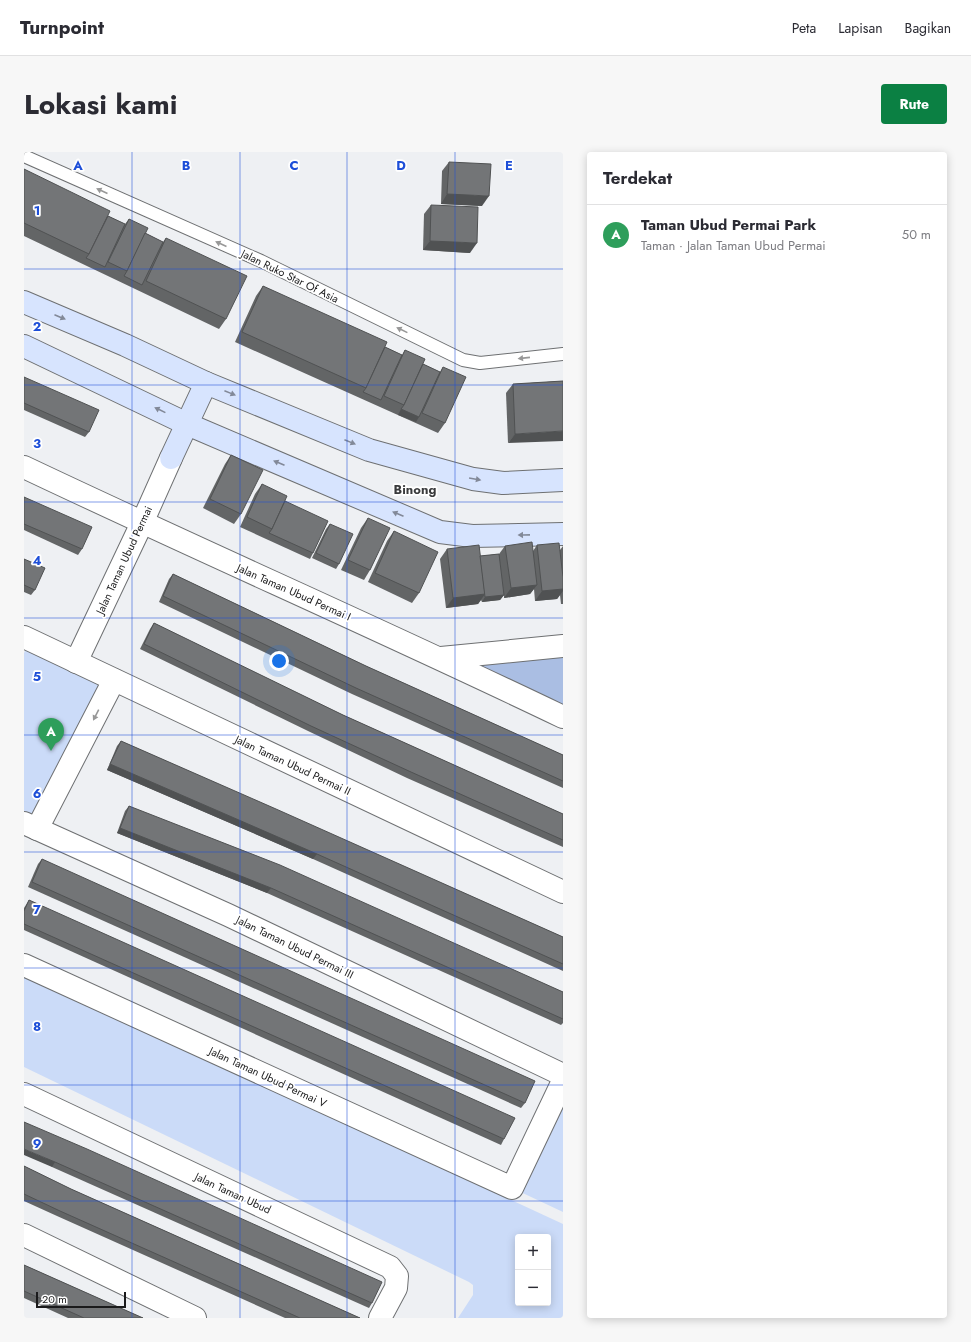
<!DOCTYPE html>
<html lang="id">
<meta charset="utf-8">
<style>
:root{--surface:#fff;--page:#f7f7f7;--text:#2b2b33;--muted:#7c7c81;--line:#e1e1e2;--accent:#0b8043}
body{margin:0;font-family:Jost,sans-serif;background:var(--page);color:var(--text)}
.controls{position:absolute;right:12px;bottom:12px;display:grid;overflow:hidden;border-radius:4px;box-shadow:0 2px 10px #0003}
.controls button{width:36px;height:36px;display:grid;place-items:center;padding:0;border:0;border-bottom:1px solid var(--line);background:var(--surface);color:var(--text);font:20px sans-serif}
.scale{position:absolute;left:12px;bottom:10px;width:90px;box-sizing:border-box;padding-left:4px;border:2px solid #1a1a1b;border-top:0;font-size:11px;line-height:14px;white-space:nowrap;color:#1a1a1b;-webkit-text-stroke:3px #fff;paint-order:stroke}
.you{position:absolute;left:255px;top:509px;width:14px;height:14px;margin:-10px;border:3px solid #fff;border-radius:50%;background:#1a73e8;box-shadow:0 0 0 6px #1a73e833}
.badge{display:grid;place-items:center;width:26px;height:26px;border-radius:50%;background:var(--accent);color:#fff;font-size:13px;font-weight:700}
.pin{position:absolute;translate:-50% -33px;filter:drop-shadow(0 1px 2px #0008)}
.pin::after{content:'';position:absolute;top:21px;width:14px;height:12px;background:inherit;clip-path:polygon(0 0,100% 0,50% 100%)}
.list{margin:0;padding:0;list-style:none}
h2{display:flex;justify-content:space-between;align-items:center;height:52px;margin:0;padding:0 16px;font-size:17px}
h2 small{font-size:13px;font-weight:400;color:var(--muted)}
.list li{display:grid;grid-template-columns:26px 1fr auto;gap:12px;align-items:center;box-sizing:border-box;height:60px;padding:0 16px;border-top:1px solid var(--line)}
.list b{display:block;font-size:15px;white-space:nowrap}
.list p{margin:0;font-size:13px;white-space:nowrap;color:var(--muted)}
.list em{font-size:13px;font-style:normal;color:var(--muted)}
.map{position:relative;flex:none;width:539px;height:1166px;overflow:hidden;border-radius:4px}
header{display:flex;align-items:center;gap:24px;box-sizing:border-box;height:56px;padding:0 20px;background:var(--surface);border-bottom:1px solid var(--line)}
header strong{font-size:19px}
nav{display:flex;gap:22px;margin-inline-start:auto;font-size:14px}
.intro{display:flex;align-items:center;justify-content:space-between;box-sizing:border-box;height:96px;padding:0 24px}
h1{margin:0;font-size:28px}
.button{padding:10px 18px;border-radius:4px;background:var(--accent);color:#fff;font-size:14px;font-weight:700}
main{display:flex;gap:24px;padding:0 24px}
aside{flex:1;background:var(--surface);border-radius:4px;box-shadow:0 2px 10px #0003}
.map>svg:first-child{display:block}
.green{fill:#cbdbf8;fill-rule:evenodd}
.forest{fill:#aabee3}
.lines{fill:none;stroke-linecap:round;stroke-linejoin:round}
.lane-casing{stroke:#6e7072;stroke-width:14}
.street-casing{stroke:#6e7072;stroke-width:24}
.secondary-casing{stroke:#6e7072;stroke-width:24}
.lane{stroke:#fff;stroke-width:12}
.street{stroke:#fff;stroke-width:22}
.secondary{stroke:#d7e4fe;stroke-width:22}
.wall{fill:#636566}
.shaded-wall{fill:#505253}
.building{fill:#737577;stroke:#505253}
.oneway{fill:#989898}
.oneway2{fill:#828998}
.grid{fill:none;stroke:#1d4ed8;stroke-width:1;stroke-opacity:0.55}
.labels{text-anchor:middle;stroke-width:3.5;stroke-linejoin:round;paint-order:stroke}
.street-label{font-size:11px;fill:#1a1a1b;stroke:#fff}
.quarter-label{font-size:13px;font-weight:bold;fill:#393a3c;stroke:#fff}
.grid-label{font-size:13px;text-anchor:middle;font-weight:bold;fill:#1d4ed8;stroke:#fff;stroke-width:3.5;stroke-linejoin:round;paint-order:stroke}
</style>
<header>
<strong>Turnpoint</strong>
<nav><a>Peta</a><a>Lapisan</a><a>Bagikan</a></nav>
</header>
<div class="intro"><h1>Lokasi kami</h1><a class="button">Rute</a></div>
<main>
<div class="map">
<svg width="539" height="1166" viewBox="0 0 539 1166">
<rect width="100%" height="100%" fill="#eef0f3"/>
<g class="green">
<path d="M7 488 90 528 13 677 0 671V501Z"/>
<path d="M0 823 539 1072V1166H434L449 1143V1133L445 1130 0 915ZM494 1085H524V1151H494Z"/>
<path d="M539 931V1060L488 1036Z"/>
</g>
<path class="forest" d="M539 494V565L416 506Z"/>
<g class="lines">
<defs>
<path id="lane" d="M0 4 237 109 439 208 456 211 539 202"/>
<g id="street">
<path d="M0 315C179 400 360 479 539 565"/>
<path d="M0 485 539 740"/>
<path d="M417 506 539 494"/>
<path d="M52 510 118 371 147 306"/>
<path d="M0 671 204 763 539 923"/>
<path d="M13 677 90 528"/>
<path d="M0 813 488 1036 539 929"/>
<path d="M0 942 366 1115 373 1124 372 1136 356 1166"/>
<path d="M0 1083 171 1166"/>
</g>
<g id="secondary">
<path d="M0 150 101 193 182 231 345 298 449 327 479 331 539 328"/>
<path d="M0 194 163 272 416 380 448 384 539 382"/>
<path d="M147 306 182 231"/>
</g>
</defs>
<use href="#lane" class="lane-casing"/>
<use href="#street" class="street-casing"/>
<use href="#secondary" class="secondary-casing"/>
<use href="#lane" class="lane"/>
<use href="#street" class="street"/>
<use href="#secondary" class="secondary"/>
</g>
<g class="wall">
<path d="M425 10 458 54 417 52 418 19Z"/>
<path d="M0 17 84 64 101 72 105 67 121 81 139 90 142 86 202 167 195 177 0 84Z"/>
<path d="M407 53 446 101 399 98 400 62Z"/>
<path d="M239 134 361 195 378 203 381 198 399 212 416 220 419 215 421 271 414 281 211 190 232 144Z"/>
<path d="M0 225 65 280 61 285 0 258Z"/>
<path d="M539 229 484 291 482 241 489 232Z"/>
<path d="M207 303 217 362 210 372 179 356 201 312Z"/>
<path d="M238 332 261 349 289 401 286 407 216 375 231 342Z"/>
<path d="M0 345 58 397 54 403 0 378Z"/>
<path d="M344 366 346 418 340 428 317 418 337 376Z"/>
<path d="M306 372 315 412 312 417 288 406 302 377Z"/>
<path d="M370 379 395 441 388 451 344 430 363 389Z"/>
<path d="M513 393 536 398 539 394V452H537L536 443 533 447 511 449 510 437 506 442 480 446V443L476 448 458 450 457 448 454 452 422 456 416 407 423 397 456 404 475 402 481 394 509 399Z"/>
<path d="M0 407 11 438 7 443 0 440Z"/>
<path d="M149 422 342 514 539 603V636L328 542 135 450 145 427Z"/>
<path d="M130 471 319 563 539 662V695L383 626 284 579 116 497 126 477Z"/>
<path d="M97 589 539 785V819L289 707 83 618 93 594Z"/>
<path d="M105 654 539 840V871L537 873 243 741 93 681 101 659Z"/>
<path d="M18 707 501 951 497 956 4 735 14 712Z"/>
<path d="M5 748 480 987 477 993 0 778V756Z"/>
<path d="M0 970 348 1151 345 1156 28 1015Z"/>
<path d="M0 1014 47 1037 336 1166H261L33 1064 0 1049Z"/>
<path d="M0 1113 119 1166H44L0 1146Z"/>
</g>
<g class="shaded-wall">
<path d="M423 42 465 44 458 54 417 52Z"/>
<path d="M406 89 453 91 446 101 399 98Z"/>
<path d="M377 257 395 265 392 270 374 263Z"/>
<path d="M539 279V289L484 291 491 282Z"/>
<path d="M513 433 506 442 480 446 487 436Z"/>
<path d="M539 437V439L533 447 511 449 518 439Z"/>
<path d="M461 442 454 452 422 456 429 446Z"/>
<path d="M480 443 476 448 458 450 461 445Z"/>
<path d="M86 612 293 702 289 707 83 618Z"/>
<path d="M96 676 247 736 243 741 93 681Z"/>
<path d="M0 997 31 1010 28 1015 0 1003Z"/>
</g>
<g class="building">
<path d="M425 10 467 12 465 44 423 42Z"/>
<path d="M0 17 86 59 65 102 0 71Z"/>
<path d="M407 53 454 55 453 91 406 89Z"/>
<path d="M84 64 101 72 81 115 62 106 65 102Z"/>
<path d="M105 67 124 76 103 119 84 110Z"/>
<path d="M121 81 139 90 118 133 100 124 103 119Z"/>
<path d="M142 86 223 124 202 167 122 129Z"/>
<path d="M239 134 363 190 342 236 218 180Z"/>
<path d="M361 195 378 203 357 248 339 240 342 236Z"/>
<path d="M381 198 401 207 380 253 360 244Z"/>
<path d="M399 212 416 220 395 265 377 257 380 253Z"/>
<path d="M419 215 442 225 421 271 398 261Z"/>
<path d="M0 225 75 258 65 280 0 251Z"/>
<path d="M539 229V279L491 282 489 232Z"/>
<path d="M207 303 239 318 217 362 186 347Z"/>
<path d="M238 332 263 344 248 377 223 365Z"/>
<path d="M0 345 68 375 58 397 0 372Z"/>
<path d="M261 349 304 369 289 401 245 381 248 377Z"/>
<path d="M344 366 366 376 346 418 324 408Z"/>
<path d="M306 372 329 382 315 412 292 401Z"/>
<path d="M370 379 414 400 395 441 351 421Z"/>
<path d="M508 390 513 433 487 436 481 394Z"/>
<path d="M535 391 539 425V437L518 439 513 393Z"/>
<path d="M455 393 461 442 429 446 423 397Z"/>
<path d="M475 402 480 443 461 445 456 404Z"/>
<path d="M0 407 21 416 11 438 0 433Z"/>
<path d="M149 422 342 514 539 603V629L332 536 139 444Z"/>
<path d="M130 471 319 563 539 662V688L387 620 287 574 120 492Z"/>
<path d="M97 589 252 657 539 785V812L293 702 86 612Z"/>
<path d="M105 654 256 713 539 840V867L247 736 96 676Z"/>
<path d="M18 707 511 929 501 951 8 730Z"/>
<path d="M5 748 491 966 480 987 0 772V759Z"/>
<path d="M0 970 63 997 358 1130 348 1151 31 1010 0 997Z"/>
<path d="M0 1014 47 1037 336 1166H276L36 1059 0 1042Z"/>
<path d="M0 1113 119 1166H60L0 1139Z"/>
</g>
<defs><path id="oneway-solid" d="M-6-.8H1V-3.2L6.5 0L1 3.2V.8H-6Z"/></defs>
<g class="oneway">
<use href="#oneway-solid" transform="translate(78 39) rotate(-156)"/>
<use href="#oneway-solid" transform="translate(197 92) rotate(-156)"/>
<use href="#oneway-solid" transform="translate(378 178) rotate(-154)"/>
<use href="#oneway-solid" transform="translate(500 206) rotate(174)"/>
<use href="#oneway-solid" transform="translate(72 563) rotate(117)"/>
</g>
<g class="oneway2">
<use href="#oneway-solid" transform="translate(36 165) rotate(23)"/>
<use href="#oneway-solid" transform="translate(206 241) rotate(22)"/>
<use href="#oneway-solid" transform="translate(136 258) rotate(-154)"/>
<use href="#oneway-solid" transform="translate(326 290) rotate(22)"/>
<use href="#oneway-solid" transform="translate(255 311) rotate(-157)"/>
<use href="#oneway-solid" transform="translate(451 327) rotate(10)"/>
<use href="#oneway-solid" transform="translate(374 362) rotate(-157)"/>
<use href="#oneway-solid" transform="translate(500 383) rotate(179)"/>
</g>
<path class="grid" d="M108 0V1166M216 0V1166M323 0V1166M431 0V1166M0 117H539M0 233H539M0 350H539M0 466H539M0 583H539M0 700H539M0 816H539M0 933H539M0 1049H539"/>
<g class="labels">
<g class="street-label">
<text transform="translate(266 124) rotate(26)" y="4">Jalan Ruko Star Of Asia</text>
<text transform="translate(100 408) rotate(-65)" y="4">Jalan Taman Ubud Permai</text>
<text transform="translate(270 440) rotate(24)" y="4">Jalan Taman Ubud Permai I</text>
<text transform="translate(269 613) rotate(25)" y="4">Jalan Taman Ubud Permai II</text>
<text transform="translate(271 795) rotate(26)" y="4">Jalan Taman Ubud Permai III</text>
<text transform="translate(244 925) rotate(25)" y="4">Jalan Taman Ubud Permai V</text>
<text transform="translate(209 1041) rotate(25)" y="4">Jalan Taman Ubud</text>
</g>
<g class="quarter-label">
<text x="391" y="342">Binong</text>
</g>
</g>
<g class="grid-label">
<text x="54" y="18">A</text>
<text x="162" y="18">B</text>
<text x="270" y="18">C</text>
<text x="377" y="18">D</text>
<text x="485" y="18">E</text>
<text x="13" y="63">1</text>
<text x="13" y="179">2</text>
<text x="13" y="296">3</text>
<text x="13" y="413">4</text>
<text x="13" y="529">5</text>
<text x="13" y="646">6</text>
<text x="13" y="762">7</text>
<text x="13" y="879">8</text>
<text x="13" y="996">9</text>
</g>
</svg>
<div class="controls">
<button>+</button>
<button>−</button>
</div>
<div class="scale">20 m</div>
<div class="you"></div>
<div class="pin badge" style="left:27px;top:599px;background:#2e9e5b">A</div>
</div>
<aside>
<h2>Terdekat<small></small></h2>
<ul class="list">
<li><span class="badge" style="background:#2e9e5b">A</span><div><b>Taman Ubud Permai Park</b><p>Taman · Jalan Taman Ubud Permai</p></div><em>50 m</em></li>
</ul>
</aside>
</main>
